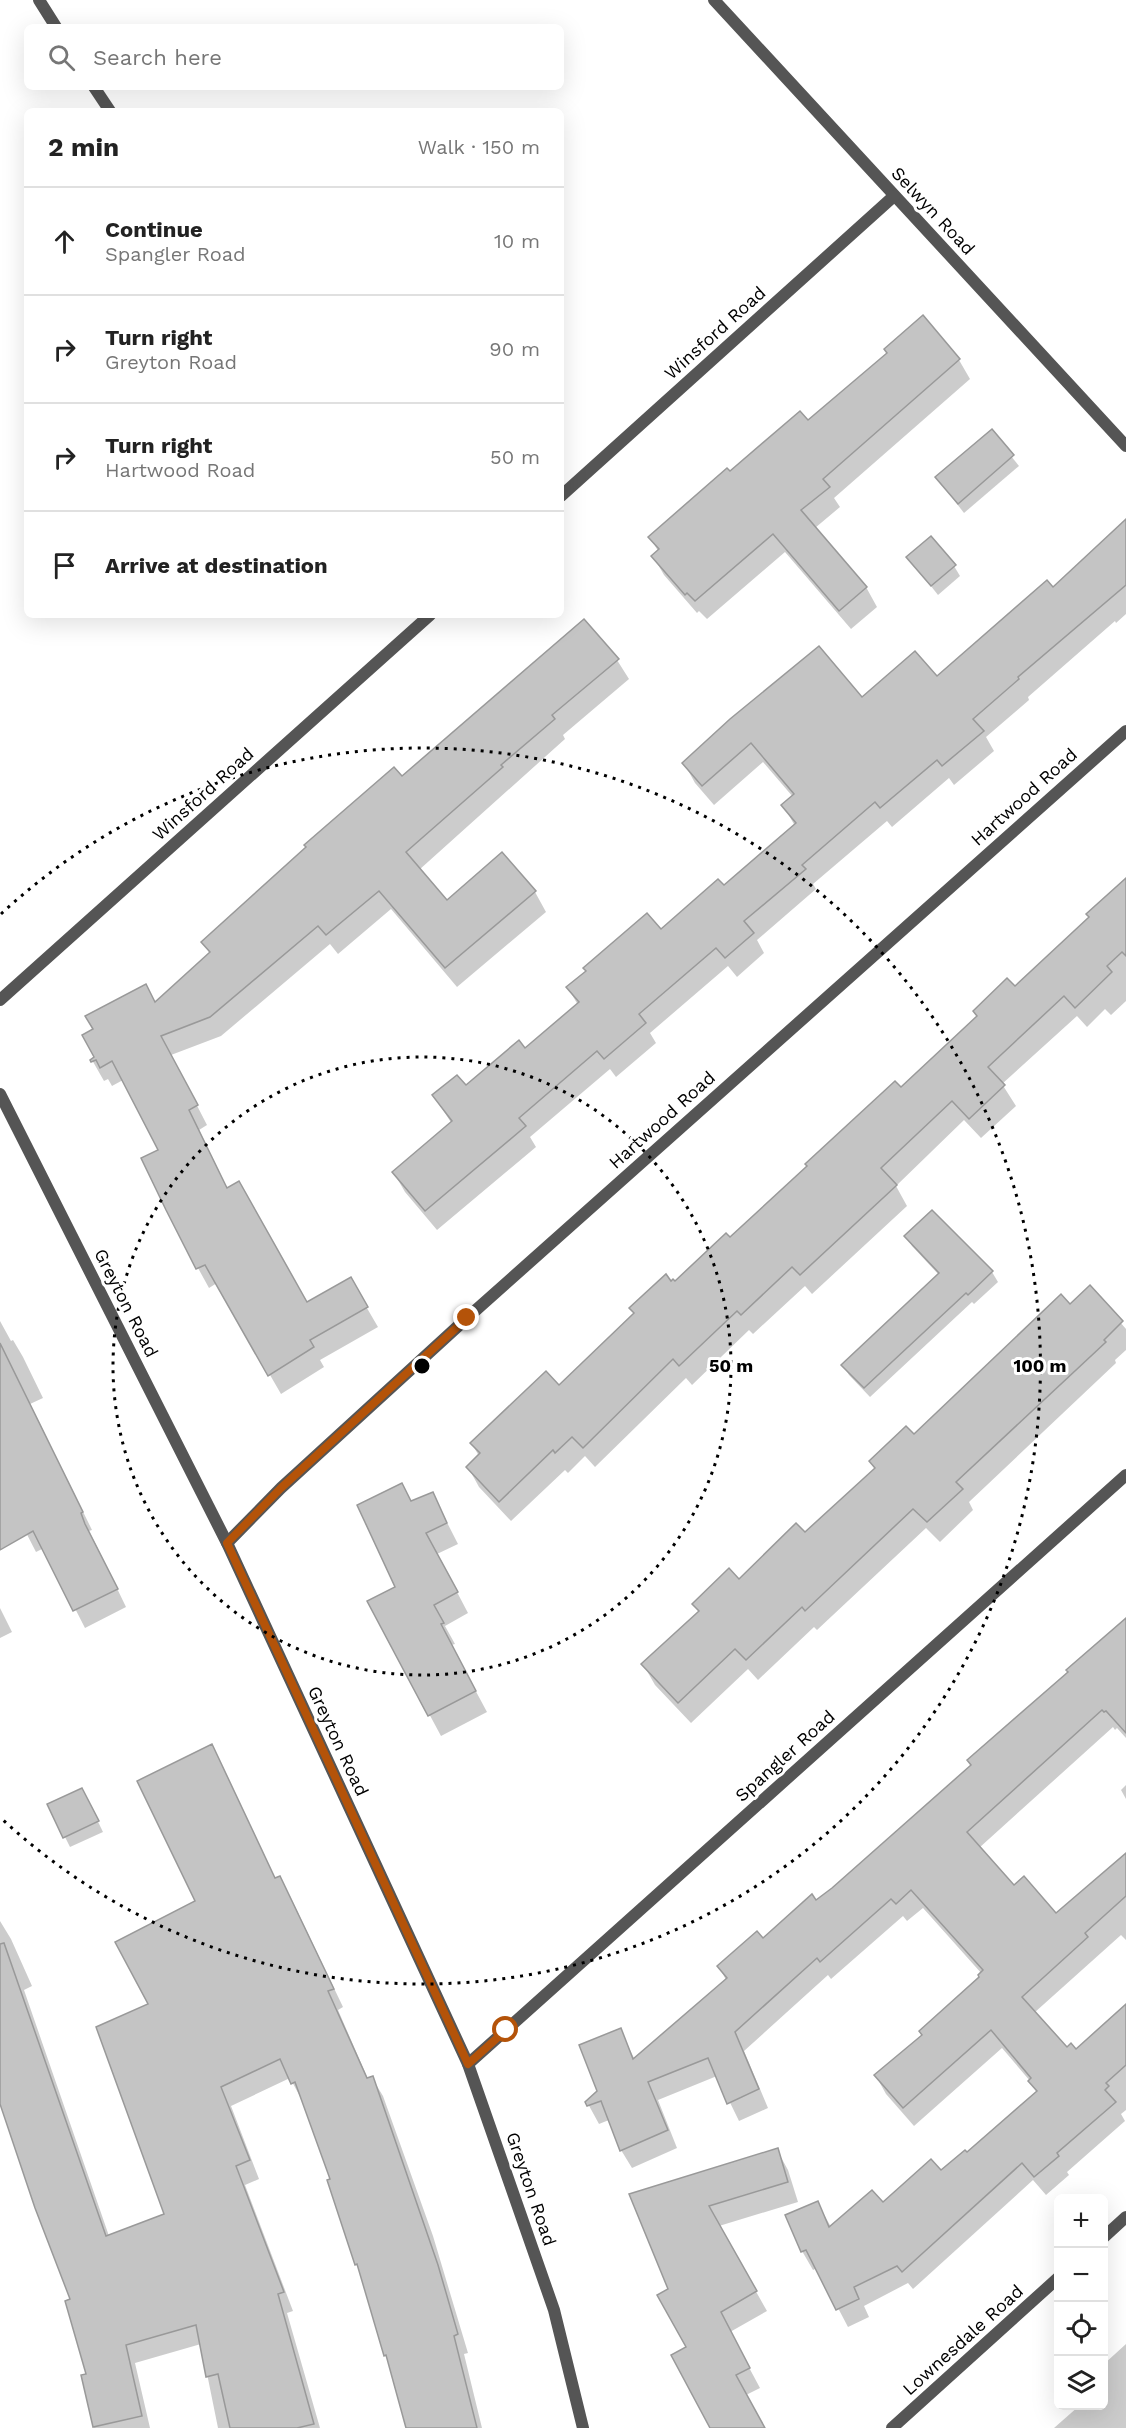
<!DOCTYPE html>
<meta charset="utf-8">
<style>
:root{--surface:#fff;--page:#f6f6f6;--text:#222;--muted:#767676;--line:#e0e0e0}
body{margin:0;font-family:"Work Sans",sans-serif;background:var(--page);color:var(--text)}
.controls{position:absolute;right:18px;bottom:18px;display:grid;overflow:hidden;border-radius:9px;box-shadow:0 6px 24px #0002}
.controls button{width:54px;height:54px;display:grid;place-items:center;padding:0;border:0;border-bottom:2px solid var(--line);background:var(--surface);color:var(--text);font:30px sans-serif}
.stop{position:absolute;width:18px;height:18px;margin:-14px;border:4px solid #b45309;border-radius:50%;background:#fff}
.stop.end{background:#b45309;border-color:#fff;box-shadow:0 2px 6px #0008}
.list{margin:0;padding:0;list-style:none}
h2{display:flex;justify-content:space-between;align-items:center;height:78px;margin:0;padding:0 24px;font-size:26px}
h2 small{font-size:20px;font-weight:400;color:var(--muted)}
.list li{display:grid;grid-template-columns:39px 1fr auto;gap:18px;align-items:center;box-sizing:border-box;height:108px;padding:0 24px;border-top:2px solid var(--line)}
.list b{display:block;font-size:22px;white-space:nowrap}
.list p{margin:0;font-size:20px;white-space:nowrap;color:var(--muted)}
.list em{font-size:20px;font-style:normal;color:var(--muted)}
.icon{flex:none;width:33px;height:33px;fill:none;stroke:currentColor;stroke-width:2;stroke-linecap:round;stroke-linejoin:round}
.map{position:relative;flex:none;width:1126px;height:2428px;overflow:hidden}
.search{position:absolute;background:var(--surface);box-shadow:0 6px 24px #0002;left:24px;top:24px;width:540px;height:66px;display:flex;align-items:center;gap:15px;box-sizing:border-box;padding:0 21px;border-radius:9px;color:var(--muted);font-size:22px}
.panel{position:absolute;background:var(--surface);box-shadow:0 6px 24px #0002;left:24px;top:108px;width:540px;height:510px;border-radius:9px}
.map>svg:first-child{display:block}
.shadow{fill:#0003}
.building{fill:#c4c4c4;stroke:#999;stroke-width:1.5}
.lines{fill:none;stroke-linecap:round;stroke-linejoin:round}
.minor{stroke:#555;stroke-width:12}
.route{stroke:#b45309;stroke-width:8}
.ring{fill:none;stroke:#000;stroke-width:3;stroke-dasharray:3 6}
.labels{text-anchor:middle;stroke-width:6;stroke-linejoin:round;paint-order:stroke}
.street-label{font-size:18px;fill:#000;stroke:#fff}
.centre{fill:#000;stroke:#fff;stroke-width:3}
.ring-label{font-size:18px;text-anchor:middle;font-weight:bold;fill:#000;stroke:#fff;stroke-width:6;stroke-linejoin:round;paint-order:stroke}
</style>
<div class="map">
<svg width="1126" height="2428" viewBox="0 0 1126 2428">
<rect width="100%" height="100%" fill="#fff"/>
<g class="shadow">
<path d="M959 360 970 379 834 498 840 507 815 528 866 587 877 607 851 629 785 552 707 619 699 611 697 613 664 575 653 556 658 551 650 537 730 473 807 422Z"/>
<path d="M991 431 1019 466 964 513 937 478Z"/>
<path d="M1126 545V614L1116 623 1115 621 1028 697 1029 700 986 737 994 751 954 785 949 778 892 827 887 821 813 884 816 889 757 940 764 953 737 977 728 966 650 1033 656 1043 616 1077 610 1069 530 1137 536 1147 437 1230 405 1192 394 1173 452 1124 434 1096 466 1088 525 1050 578 1005 568 988 660 931 723 887 795 826 783 805 793 797 763 762 714 805 695 783 684 763 862 699 936 678 1053 589Z"/>
<path d="M908 557 954 566 960 576 938 595Z"/>
<path d="M617 660 629 679 563 735 565 739 419 870 447 902 502 854 535 892 546 912 457 987 391 909 338 954 330 944 221 1036 171 1055 207 1125 199 1130 228 1190 307 1304 350 1279 378 1327 320 1360 324 1367 281 1394 217 1283 209 1288 198 1268 160 1151 123 1080 112 1086 108 1079 104 1081 92 1060 210 954 203 942 402 778Z"/>
<path d="M1126 889V1001L1111 1015 1105 1009 1087 1027 1077 1016 1002 1084 1016 1106 981 1138 964 1120 896 1186 907 1206 812 1294 805 1286 753 1334 749 1330 692 1385 686 1378 595 1467 585 1456 568 1473 565 1470 511 1521 479 1487 468 1467 479 1456 472 1444 558 1387 635 1315 631 1309 671 1283H675L730 1239Z"/>
<path d="M932 1212 992 1272 998 1282 974 1304 972 1302 870 1397 849 1375 843 1365 939 1275 912 1246 906 1236Z"/>
<path d="M1090 1287 1126 1329V1350L1115 1360 1116 1363 969 1502 973 1510 940 1542 926 1528 817 1630 814 1627 758 1680 748 1669 691 1723 655 1685 643 1664 699 1613 694 1604 739 1581 805 1534 875 1470 871 1461 914 1437Z"/>
<path d="M0 1321 11 1341 13 1340 23 1357 43 1398 30 1404 92 1530 89 1531 95 1543 126 1607 85 1628 44 1548 36 1552 0 1482Z"/>
<path d="M432 1493 458 1544 437 1554 468 1613 445 1626 455 1644 451 1645 487 1712 441 1736 369 1602 396 1588 411 1503Z"/>
<path d="M0 1608 12 1632 0 1638Z"/>
<path d="M1126 1620V1738L1117 1728 1115 1730 1113 1727 979 1848 1014 1888 1056 1915 1126 1860V1940L1121 1935 1034 2013 1067 2049 1076 2051 1126 2006V2110L1121 2114 1125 2121 1067 2172 1069 2175 1046 2195 1033 2180 913 2289 908 2283 864 2306 869 2317 848 2327 817 2268 813 2270 802 2251 817 2202 831 2227 882 2205 941 2172 967 2154 1037 2093 1030 2081 1002 2048 914 2126 886 2094 876 2076 923 2035 981 1977 982 1974 923 1908 907 1921 903 1916 831 1979 828 1975 744 2051 768 2108 739 2121 717 2076 658 2100 677 2148 632 2168 621 2150 609 2120 599 2124 587 2102 599 2092 620 2030 635 2060 726 1980 719 1966 763 1940 816 1903 972 1766Z"/>
<path d="M211 1746 276 1880 290 1896 343 2007 338 2010 368 2079 372 2078 383 2096 433 2236 468 2353 464 2354 482 2428H407L390 2364 385 2355 361 2273 356 2264 332 2180 303 2102 290 2078 231 2106 259 2179 245 2185 293 2311 287 2313 320 2428H218L201 2344 135 2363 150 2428H94L83 2376 87 2375 72 2300 0 2099V1921L11 1939 32 1986 24 1990 109 2236 166 2214 150 2005 197 1901Z"/>
<path d="M1126 1785V1799L1121 1790Z"/>
<path d="M87 1799 103 1832 70 1847 49 1805Z"/>
<path d="M777 2150 788 2170 798 2202 719 2226 767 2311 730 2332 760 2388 746 2395 764 2428H712L670 2290 631 2195Z"/>
<path d="M1126 2344V2428H1054L1079 2406H1104V2364Z"/>
</g>
<g class="building">
<path d="M923 315 960 359 823 479 830 487 801 510 867 587 839 611 773 534 695 601 687 593 685 595 651 556 659 549 648 537 727 468 730 471 800 411 808 420 887 353 884 349Z"/>
<path d="M992 429 1014 455 958 504 935 477Z"/>
<path d="M1126 519V585L1018 677 1019 679 973 719 984 731 942 766 937 760 880 808 875 802 802 865 806 869 744 921 754 933 725 958 716 948 639 1014 646 1023 604 1059 597 1051 519 1118 526 1126 425 1211 392 1172 452 1121 432 1095 457 1075 466 1085 519 1040 525 1048 579 1002 566 987 586 971 583 968 647 913 661 929 718 879 724 885 796 823 781 805 794 794 751 743 702 786 682 763 730 719 819 646 862 697 915 651 937 676 1047 580 1053 587Z"/>
<path d="M931 536 956 565 931 586 906 557Z"/>
<path d="M584 619 619 659 552 715 555 719 501 765 503 767 406 852 447 900 502 852 536 891 445 968 379 891 326 935 318 926 210 1017 161 1036 198 1105 189 1110 227 1188 239 1181 307 1302 351 1277 368 1307 310 1340 314 1347 268 1376 205 1265 196 1269 166 1210 141 1158 158 1150 112 1061 100 1068 96 1060 91 1062 90 1060 94 1057 82 1035 93 1029 85 1016 146 984 155 1002 210 952 201 942 306 847 304 845 394 767 402 776Z"/>
<path d="M1126 878V956L1122 952 1107 966 1112 972 1075 1008 1064 996 988 1067 1005 1085 969 1119 952 1101 881 1168 897 1185 800 1275 792 1267 741 1315 737 1311 679 1366 673 1359 583 1448 572 1437 555 1453 553 1450 499 1502 466 1467 480 1453 470 1443 546 1371 559 1385 634 1313 629 1308 666 1274 671 1281 673 1279 675 1281 726 1233 730 1237 807 1166 805 1164 895 1081 901 1087 977 1016 973 1011 1007 978 1015 986 1089 917 1086 914Z"/>
<path d="M932 1210 993 1271 968 1295 966 1293 864 1388 841 1365 939 1273 904 1236Z"/>
<path d="M1090 1285 1123 1321 1104 1340 1106 1342 956 1482 963 1489 927 1522 913 1509 805 1611 802 1607 746 1660 735 1649 678 1703 641 1664 699 1611 692 1604 729 1568 739 1579 796 1523 805 1532 875 1468 869 1461 906 1426 914 1434 1061 1294 1070 1304Z"/>
<path d="M0 1343 83 1512 81 1513 85 1524 118 1589 73 1611 33 1531 0 1550Z"/>
<path d="M402 1483 411 1501 433 1492 447 1523 426 1533 458 1592 434 1605 444 1623 441 1624 476 1691 428 1716 367 1601 395 1587 357 1505Z"/>
<path d="M1126 1618V1733L1106 1711 1104 1712 1102 1710 967 1832 1014 1885 1024 1876 1056 1913 1126 1853V1896L1085 1933 1088 1937 1022 1997 1067 2047 1071 2043 1076 2049 1126 2004V2065L1106 2083 1109 2086 1105 2090 1116 2102 1057 2153 1059 2156 1034 2177 1022 2163 902 2272 897 2266 854 2287 859 2299 836 2310 806 2250 801 2252 785 2215 818 2201 829 2227 872 2190 883 2202 931 2159 941 2170 965 2150 967 2152 1037 2091 1028 2081 1031 2078 991 2030 903 2108 874 2075 922 2035 919 2031 979 1977 978 1975 983 1970 911 1890 896 1904 891 1899 820 1962 817 1958 735 2032 759 2089 727 2104 708 2058 648 2082 668 2130 620 2151 601 2101 587 2106 585 2102 597 2091 579 2045 621 2028 633 2059 727 1978 717 1966 757 1931 763 1938 812 1894 816 1900 832 1888 971 1765 967 1760 1068 1672 1066 1670Z"/>
<path d="M212 1744 275 1878 280 1876 334 1989 328 1991 367 2078 373 2076 438 2265 458 2334 454 2336 477 2428H406L386 2355 384 2356 357 2264 355 2265 327 2180 330 2179 295 2082 291 2084 280 2059 221 2087 250 2160 236 2166 284 2292 278 2294 314 2424 297 2428H230L218 2374 206 2377 196 2325 126 2345 142 2416 93 2427 81 2375 86 2374 65 2301 70 2299 35 2208 0 2104V1944L4 1943 106 2236 164 2214 96 2027 148 2004 115 1942 195 1901 137 1781Z"/>
<path d="M82 1788 99 1821 63 1838 47 1804Z"/>
<path d="M778 2148 788 2182 709 2206 757 2291 721 2312 750 2368 736 2375 765 2428H710L671 2355 686 2347 657 2295 668 2289 629 2194Z"/>
</g>
<g class="lines">
<g class="minor">
<path d="M39 0 56 27"/>
<path d="M714 0 1126 446"/>
<path d="M94 87 110 111"/>
<path d="M561 496 894 196"/>
<path d="M0 1000 430 615"/>
<path d="M0 1094 227 1543 468 2064 554 2310 583 2428"/>
<path d="M227 1543 281 1488 467 1318 1126 731"/>
<path d="M468 2064 1126 1475"/>
<path d="M1104 2237 1126 2217"/>
<path d="M892 2428 1058 2278"/>
</g>
</g>
<g class="lines">
<path class="route" d="M467 1318 281 1488 227 1543 468 2064 506 2030"/>
</g>
<g class="ring">
<circle cx="422" cy="1366" r="309"/>
<path d="M1 914A618 618 0 1 1 1 1818"/>
</g>
<g class="labels">
<g class="street-label">
<text transform="translate(933 211) rotate(47)" y="6">Selwyn Road</text>
<text transform="translate(715 333) rotate(-42)" y="6">Winsford Road</text>
<text transform="translate(203 794) rotate(-42)" y="6">Winsford Road</text>
<text transform="translate(1024 797) rotate(-42)" y="6">Hartwood Road</text>
<text transform="translate(662 1120) rotate(-42)" y="6">Hartwood Road</text>
<text transform="translate(126 1303) rotate(63)" y="6">Greyton Road</text>
<text transform="translate(338 1741) rotate(65)" y="6">Greyton Road</text>
<text transform="translate(785 1756) rotate(-42)" y="6">Spangler Road</text>
<text transform="translate(531 2189) rotate(71)" y="6">Greyton Road</text>
<text transform="translate(963 2340) rotate(-42)" y="6">Lownesdale Road</text>
</g>
</g>
<circle cx="422" cy="1366" r="9" class="centre"/>
<g class="ring-label">
<text x="731" y="1372">50 m</text>
<text x="1040" y="1372">100 m</text>
</g>
</svg>
<div class="controls">
<button>+</button>
<button>−</button>
<button><svg class="icon" aria-label="locate" viewBox="0 0 24 24"><circle cx="12" cy="12" r="6"/><path d="M12 2v4M12 18v4M2 12h4M18 12h4"/></svg></button>
<button><svg class="icon" aria-label="layers" viewBox="0 0 24 24"><path d="M12 4l9 5-9 5-9-5zM3 14l9 5 9-5"/></svg></button>
</div>
<div class="stop" style="left:506px;top:2030px"></div>
<div class="stop end" style="left:467px;top:1318px"></div>
<div class="search"><svg class="icon" aria-label="search" viewBox="0 0 24 24"><circle cx="10" cy="10" r="6"/><path d="M15 15l6 6"/></svg>Search here</div>
<section class="panel">
<h2>2 min<small>Walk · 150 m</small></h2>
<ul class="list">
<li><svg class="icon" aria-label="ahead" viewBox="0 0 24 24"><path d="M12 20V5M6 11l6-6 6 6"/></svg><div><b>Continue</b><p>Spangler Road</p></div><em>10 m</em></li>
<li><svg class="icon" aria-label="right" viewBox="0 0 24 24"><path d="M7 20v-9h11M14 6l5 5-5 5"/></svg><div><b>Turn right</b><p>Greyton Road</p></div><em>90 m</em></li>
<li><svg class="icon" aria-label="right" viewBox="0 0 24 24"><path d="M7 20v-9h11M14 6l5 5-5 5"/></svg><div><b>Turn right</b><p>Hartwood Road</p></div><em>50 m</em></li>
<li><svg class="icon" aria-label="arrive" viewBox="0 0 24 24"><path d="M6 21V4h12l-3 4 3 4H6"/></svg><div><b>Arrive at destination</b></div></li>
</ul>
</section>
</div>
